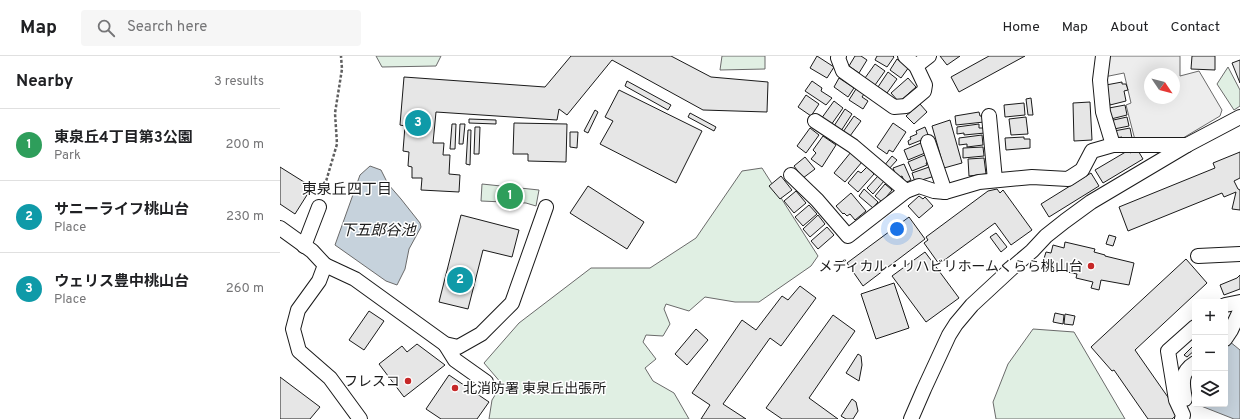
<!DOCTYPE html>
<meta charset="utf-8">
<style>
:root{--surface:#fff;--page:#f6f6f6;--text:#202124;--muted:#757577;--line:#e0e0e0;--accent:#c62828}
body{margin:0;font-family:Overpass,"Noto Sans JP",sans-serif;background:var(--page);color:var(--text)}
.controls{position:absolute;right:12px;bottom:12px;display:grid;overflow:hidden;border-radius:4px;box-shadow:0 4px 16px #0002}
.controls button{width:36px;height:36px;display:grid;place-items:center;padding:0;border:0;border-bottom:1px solid var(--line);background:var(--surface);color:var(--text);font:20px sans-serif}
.compass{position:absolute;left:864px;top:12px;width:36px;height:36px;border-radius:50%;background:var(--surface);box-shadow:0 4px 16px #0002;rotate:125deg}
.you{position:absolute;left:617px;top:173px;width:14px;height:14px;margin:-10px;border:3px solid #fff;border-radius:50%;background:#1a73e8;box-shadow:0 0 0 6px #1a73e833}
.badge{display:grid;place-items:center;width:26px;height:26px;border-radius:50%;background:var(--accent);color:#fff;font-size:13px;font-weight:700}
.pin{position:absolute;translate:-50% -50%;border:2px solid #fff;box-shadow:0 1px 4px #0006}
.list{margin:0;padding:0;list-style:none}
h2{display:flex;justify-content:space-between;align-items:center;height:52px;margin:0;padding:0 16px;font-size:17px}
h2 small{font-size:13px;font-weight:400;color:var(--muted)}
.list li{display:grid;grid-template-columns:26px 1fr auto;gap:12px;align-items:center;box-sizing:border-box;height:72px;padding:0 16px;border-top:1px solid var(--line)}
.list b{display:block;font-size:15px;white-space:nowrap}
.list p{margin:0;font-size:13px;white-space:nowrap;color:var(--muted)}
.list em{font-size:13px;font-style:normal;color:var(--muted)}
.icon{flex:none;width:22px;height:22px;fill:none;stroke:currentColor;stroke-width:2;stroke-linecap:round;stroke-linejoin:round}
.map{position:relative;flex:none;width:960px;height:363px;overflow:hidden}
header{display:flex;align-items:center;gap:24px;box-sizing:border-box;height:56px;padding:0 20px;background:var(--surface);border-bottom:1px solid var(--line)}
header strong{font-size:19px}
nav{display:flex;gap:22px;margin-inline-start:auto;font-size:14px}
.search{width:280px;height:36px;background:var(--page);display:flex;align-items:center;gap:10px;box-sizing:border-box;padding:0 14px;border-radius:4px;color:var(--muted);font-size:15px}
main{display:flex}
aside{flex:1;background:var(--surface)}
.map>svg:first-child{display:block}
.green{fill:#e0efe3;stroke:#6a6a6a}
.parking{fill:#ededed;stroke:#6a6a6a;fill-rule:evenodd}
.water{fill:#c6d2dc;stroke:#6a6a6a}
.building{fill:#e6e6e6;stroke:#1a1a1a}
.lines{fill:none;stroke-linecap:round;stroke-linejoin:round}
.minor-casing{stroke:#1a1a1a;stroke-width:16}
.path{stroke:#5f5f5f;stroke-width:2.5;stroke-dasharray:3 2;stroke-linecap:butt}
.minor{stroke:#fff;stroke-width:14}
.poi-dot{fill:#c62828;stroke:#fff;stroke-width:1.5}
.labels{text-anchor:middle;stroke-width:3;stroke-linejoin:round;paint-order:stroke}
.poi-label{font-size:14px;fill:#1a1a1a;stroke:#fff;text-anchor:end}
.neighbourhood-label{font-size:15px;fill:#1a1a1a;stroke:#fff}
.water-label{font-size:15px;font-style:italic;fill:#1a1a1a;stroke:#fff}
</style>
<header>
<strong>Map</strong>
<div class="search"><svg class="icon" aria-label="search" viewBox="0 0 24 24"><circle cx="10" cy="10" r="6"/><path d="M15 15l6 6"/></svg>Search here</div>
<nav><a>Home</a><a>Map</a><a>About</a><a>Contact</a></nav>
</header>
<main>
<aside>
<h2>Nearby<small>3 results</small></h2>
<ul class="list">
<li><span class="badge" style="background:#2e9e5b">1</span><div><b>東泉丘4丁目第3公園</b><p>Park</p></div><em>200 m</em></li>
<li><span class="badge" style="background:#0f9aa8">2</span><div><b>サニーライフ桃山台</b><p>Place</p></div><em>230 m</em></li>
<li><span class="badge" style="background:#0f9aa8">3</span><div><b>ウェリス豊中桃山台</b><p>Place</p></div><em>260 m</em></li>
</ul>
</aside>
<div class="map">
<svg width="960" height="363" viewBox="0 0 960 363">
<rect width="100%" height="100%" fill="#fff"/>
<g class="green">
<path d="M96 0H161L156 10 102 11Z"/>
<path d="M442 0H485V13L440 14Z"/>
<path d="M948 11 960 34V50L954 54 937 28Z"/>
<path d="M482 112 538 200 531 210 479 246H455L425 241 409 255 386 248 384 253 390 268 383 280 366 279 363 286 376 303 365 312 373 325 394 337 409 363H209L212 344 222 328 204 307 239 267 311 212H370L416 182 462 115Z"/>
<path d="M202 128 259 134 256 150 246 147 201 145Z"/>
<path d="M753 273 794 276 845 363H716L713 346 728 308Z"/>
</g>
<path class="parking" d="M828 0H900V20L919 15 942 54 940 60 898 85 855 84 846 49 851 47 844 17 824 21ZM870 18H894V42H870Z"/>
<g class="water">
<path d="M90 110 101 114 108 128 121 143 140 167 141 171 129 193 125 213 117 229 106 225 55 189 80 119Z"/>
<path d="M949 285 960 294V363H954L916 348H945V288Z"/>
</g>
<g class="building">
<path d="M291 0H391L431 21 488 26 487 56 423 54 332 4 287 59 279 53 277 64 156 56 153 87H164L163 99H170L169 118 180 119 179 136 141 134 142 122H132V111L128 110 129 96 123 95 125 70 120 69 124 21 265 31Z"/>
<path d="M537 0 554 11 547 22 530 12Z"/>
<path d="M575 0H581L587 4 579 17 569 10Z"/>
<path d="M597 0H613L614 1 607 11 595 4Z"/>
<path d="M660 0H680L667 9Z"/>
<path d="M709 0H745L679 36 671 21Z"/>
<path d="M912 0H935V14L911 13Z"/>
<path d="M617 3 629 11 621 22 610 14Z"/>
<path d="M960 4V27L952 7Z"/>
<path d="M595 8 605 15 595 29 585 22Z"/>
<path d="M608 16 617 23 607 37 598 31Z"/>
<path d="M559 22 574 32 568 41 554 31Z"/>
<path d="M628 22 636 31 619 46 611 37Z"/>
<path d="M347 25 391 49 388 54 345 30Z"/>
<path d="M532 25 542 32 541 35 552 42 546 49 525 35Z"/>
<path d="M842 26V28H846L848 34 844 35 846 45 830 49 826 29Z"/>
<path d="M576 33 584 38 582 41 588 45 583 53 569 44Z"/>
<path d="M339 34 422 75 396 127 320 88 333 65 325 61Z"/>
<path d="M526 39 539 48 531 60 518 51Z"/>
<path d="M751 42 753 59H748L746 43Z"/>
<path d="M554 45 563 52 551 69 541 63Z"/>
<path d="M810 46 812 84 794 85 793 47Z"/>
<path d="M744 47 745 59 725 61 724 49Z"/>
<path d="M640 48 647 56 634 68 626 60Z"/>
<path d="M845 49 847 59 831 63 829 52Z"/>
<path d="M565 53 572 58 561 75 554 70Z"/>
<path d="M315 54 318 56 308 77 304 75Z"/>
<path d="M699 56 700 60H704V66L676 69 675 60Z"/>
<path d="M410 57 436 71 434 75 408 61Z"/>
<path d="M574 60 581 65 570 80 563 76Z"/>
<path d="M746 61 748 78 731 79 729 63Z"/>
<path d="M847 61 849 70 834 73 829 65Z"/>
<path d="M189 63 216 64V68L189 67Z"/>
<path d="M670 64 682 107 664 112 652 70Z"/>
<path d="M234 67 287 68 286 106 248 105V98H233Z"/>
<path d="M613 67 626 76 613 96 609 94 607 98 597 91Z"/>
<path d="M172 68H176L175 93H170Z"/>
<path d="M180 68H185L183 88H179Z"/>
<path d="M699 68V72H704L705 77 684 79V77L677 78V71Z"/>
<path d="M195 71H200L199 98H194Z"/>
<path d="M645 71 649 81 629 89 628 85 631 83 630 81 637 78 636 75Z"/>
<path d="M530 72 539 79 526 97 517 90Z"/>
<path d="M850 72 852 82 842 84V81L835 82 834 75Z"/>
<path d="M188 74H191L190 109 186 108Z"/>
<path d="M290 76H298L297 92 290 91Z"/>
<path d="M702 79 703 89 687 91V88L679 89V82Z"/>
<path d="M543 80 556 89 542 111 531 103 536 97 533 94Z"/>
<path d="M744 81V83H750V92L726 94 725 82Z"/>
<path d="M641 87 645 97 628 104 624 94Z"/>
<path d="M703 91 704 100 683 102V92Z"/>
<path d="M857 93 863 103 823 127 815 114 849 94 850 97Z"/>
<path d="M571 96 582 106 565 126 554 117Z"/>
<path d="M960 96V122L954 125 958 133 960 134V154L952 153 956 136 944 141 942 137 848 175 839 151 935 112 933 107Z"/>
<path d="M647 98 650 105 646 107 647 109 632 115 628 106Z"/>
<path d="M612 100 617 104 608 114 604 110Z"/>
<path d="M525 101 535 113 523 122 514 110Z"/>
<path d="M704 102 706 118 689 120 688 103Z"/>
<path d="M624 108 631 124 625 127 622 120 617 122 613 112Z"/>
<path d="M652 110 655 120 635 126 632 117Z"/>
<path d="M0 111 32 131 15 158 0 148Z"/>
<path d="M587 111 594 118 578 136 568 127 578 115 581 117Z"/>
<path d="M811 117 819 130 769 161 761 148Z"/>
<path d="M501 120 512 134 500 143 489 130Z"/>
<path d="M598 120 604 125 593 138 587 132Z"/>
<path d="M605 128 612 134 602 146 595 140Z"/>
<path d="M308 130 364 166 347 193 290 157Z"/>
<path d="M584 133 598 146 593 152 579 140Z"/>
<path d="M717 133 720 137 723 134 752 174 731 189 715 167 659 208 644 187 648 184 646 181 708 135Z"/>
<path d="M516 135 526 147 514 157 504 145Z"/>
<path d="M571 137 586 155 575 164 570 158 567 160 564 157 563 158 556 150Z"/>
<path d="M639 140 643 143 645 141 653 150 639 162 628 150Z"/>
<path d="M529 149 537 158 523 170 515 161Z"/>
<path d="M181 159 239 174 232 201 203 194 188 253 159 246Z"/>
<path d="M538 159 545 168 530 181 523 173Z"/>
<path d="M629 161 645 183 583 230 567 207Z"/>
<path d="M547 171 554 179 538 193 531 185Z"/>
<path d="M716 177 727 191 721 196 710 181Z"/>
<path d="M829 179 836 181 833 190 826 188Z"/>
<path d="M785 186 815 193 814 196 825 199V200L854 207 849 229 821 224 819 234 811 232 813 226 796 222 797 218 768 212 769 208 763 206 766 196 771 197 773 189 784 192Z"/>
<path d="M645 196 679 242 646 266 612 220Z"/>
<path d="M906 203 927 227 855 294 899 357 892 363H868L834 314 832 315 811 291Z"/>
<path d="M960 219V233L944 239 940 229 957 222Z"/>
<path d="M614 227 629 272 596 283 581 238Z"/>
<path d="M520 230 536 242 501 290 490 282 443 348 466 363H421L430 349 412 337 462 264 476 274 502 240 508 244Z"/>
<path d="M89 255 104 265 84 294 69 284Z"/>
<path d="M775 257 784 259 783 268 773 266Z"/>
<path d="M785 258 795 260 793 269 784 268Z"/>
<path d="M553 259 575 275 529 342 558 363H502L486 352Z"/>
<path d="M416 273 428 284 407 309 395 298Z"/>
<path d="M137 288 165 309 124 341 99 308 122 290 127 296Z"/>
<path d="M915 288V294L907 301 904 299Z"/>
<path d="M578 298 581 300 582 309 579 325 566 317Z"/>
<path d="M169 319 209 346 197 363H161L146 353Z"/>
<path d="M0 321 40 351 30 363H0Z"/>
<path d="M572 343 576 346 578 355 573 363H566L561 360Z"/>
</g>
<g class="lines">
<defs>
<g id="minor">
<path d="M559 0 558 2 563 15 614 51 626 50 644 35 645 29 636 10 625 0"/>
<path d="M823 0 820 24 823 56 833 89"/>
<path d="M636 10 649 0"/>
<path d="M709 60 715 124"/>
<path d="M535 65 573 90 626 135 639 130 654 135 665 136 699 126 752 121 788 123 802 114 812 95 833 89H907"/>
<path d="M648 86 665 136"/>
<path d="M511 119 537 144 568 180 626 135"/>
<path d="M0 172 32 195 45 209 39 225 18 254 13 273 19 295 50 322 80 363"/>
<path d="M24 190 39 151"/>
<path d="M918 200 960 198"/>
<path d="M45 209 75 223 165 288 178 291 201 278 232 247 266 151"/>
<path d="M945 249 960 246"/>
<path d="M945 283 951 274 960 255"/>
<path d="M165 288 175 304 206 326"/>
<path d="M905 343C902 328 900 316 915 307"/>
<path d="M631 363 644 333 669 279 676 268 692 249 732 212 752 195 766 180 785 165 811 146 907 89 960 61"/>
<path d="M902 363 903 359 896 344 888 295 915 271"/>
</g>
</defs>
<use href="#minor" class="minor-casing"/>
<path class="path" d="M42 139 57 88 55 57 62 13 61 0"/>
<use href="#minor" class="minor"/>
</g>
<g class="poi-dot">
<circle cx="811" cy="210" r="4"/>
<circle cx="128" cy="325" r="4"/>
<circle cx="175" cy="332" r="4"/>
</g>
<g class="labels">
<g class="poi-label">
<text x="803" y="215">メディカル・リハビリホームくらら桃山台</text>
<text x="120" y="330">フレスコ</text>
<text x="183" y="337" text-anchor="start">北消防署 東泉丘出張所</text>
</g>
<g class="neighbourhood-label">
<text x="67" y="138">東泉丘四丁目</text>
</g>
<g class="water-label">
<text x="98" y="179">下五郎谷池</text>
</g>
</g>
</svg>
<div class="controls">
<button>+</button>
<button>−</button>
<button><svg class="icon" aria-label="layers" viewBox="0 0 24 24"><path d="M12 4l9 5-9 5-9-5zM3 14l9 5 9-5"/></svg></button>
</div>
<svg class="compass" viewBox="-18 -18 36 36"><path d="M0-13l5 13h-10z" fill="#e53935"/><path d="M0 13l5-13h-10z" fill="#757577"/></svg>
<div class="you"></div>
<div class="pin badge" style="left:230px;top:140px;background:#2e9e5b">1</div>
<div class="pin badge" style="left:180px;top:224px;background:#0f9aa8">2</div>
<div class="pin badge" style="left:138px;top:67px;background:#0f9aa8">3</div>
</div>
</main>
